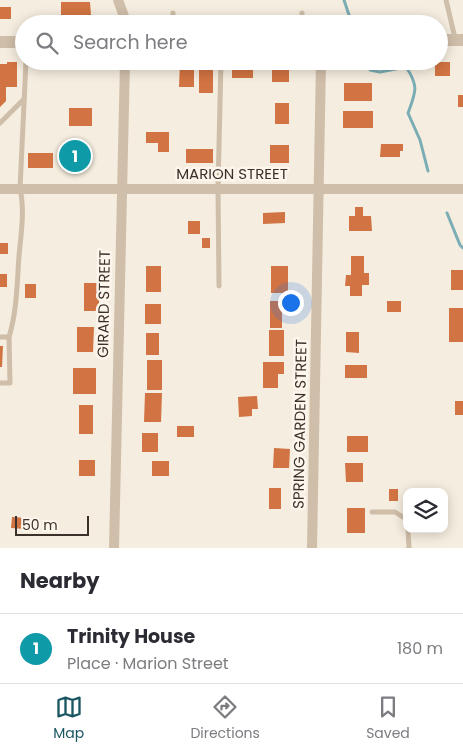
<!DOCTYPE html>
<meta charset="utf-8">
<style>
:root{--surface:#fff;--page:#f7f7f7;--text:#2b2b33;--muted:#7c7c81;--line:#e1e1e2;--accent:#1a5662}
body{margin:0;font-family:Poppins,sans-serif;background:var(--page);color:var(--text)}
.controls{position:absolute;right:15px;bottom:15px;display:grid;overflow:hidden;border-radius:10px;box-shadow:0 2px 12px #0003}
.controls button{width:45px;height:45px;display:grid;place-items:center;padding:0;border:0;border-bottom:1px solid var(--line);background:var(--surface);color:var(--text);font:25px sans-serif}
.scale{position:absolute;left:15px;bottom:12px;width:74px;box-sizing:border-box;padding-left:5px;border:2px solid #3c312a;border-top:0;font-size:14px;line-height:18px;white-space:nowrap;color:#3c312a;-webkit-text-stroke:4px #fcf6ed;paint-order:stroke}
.you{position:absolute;left:290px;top:302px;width:18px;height:18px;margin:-12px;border:4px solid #fff;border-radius:50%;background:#1a73e8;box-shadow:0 0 0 8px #1a73e833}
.badge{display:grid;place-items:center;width:32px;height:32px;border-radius:50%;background:var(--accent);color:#fff;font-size:16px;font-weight:700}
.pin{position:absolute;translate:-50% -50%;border:2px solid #fff;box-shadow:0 1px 5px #0006}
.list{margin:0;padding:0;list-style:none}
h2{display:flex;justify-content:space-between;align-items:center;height:65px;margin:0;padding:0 20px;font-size:21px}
h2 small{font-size:16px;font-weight:400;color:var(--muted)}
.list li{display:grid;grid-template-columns:32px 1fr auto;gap:15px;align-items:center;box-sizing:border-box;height:70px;padding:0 20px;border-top:1px solid var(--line)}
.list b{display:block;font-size:19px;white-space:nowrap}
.list p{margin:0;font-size:16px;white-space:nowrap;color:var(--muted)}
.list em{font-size:16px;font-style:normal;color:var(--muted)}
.icon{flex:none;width:28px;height:28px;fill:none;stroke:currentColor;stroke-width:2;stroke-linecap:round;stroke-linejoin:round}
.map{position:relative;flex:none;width:463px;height:548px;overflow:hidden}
.search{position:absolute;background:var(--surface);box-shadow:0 2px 12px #0003;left:15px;right:15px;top:15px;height:55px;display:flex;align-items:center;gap:12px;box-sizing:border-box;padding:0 18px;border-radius:28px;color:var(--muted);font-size:19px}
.sheet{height:135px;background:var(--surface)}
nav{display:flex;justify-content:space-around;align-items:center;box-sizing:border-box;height:70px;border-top:1px solid var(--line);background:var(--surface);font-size:14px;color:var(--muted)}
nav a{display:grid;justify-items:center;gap:2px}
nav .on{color:var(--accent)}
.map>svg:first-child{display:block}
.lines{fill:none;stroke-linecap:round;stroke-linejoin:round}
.stream{stroke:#7badb5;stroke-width:3}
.building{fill:#d17342}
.service{stroke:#cfbea9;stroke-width:5}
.minor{stroke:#cfbea9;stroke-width:10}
.tertiary{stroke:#cfbea9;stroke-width:12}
.labels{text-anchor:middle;stroke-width:5;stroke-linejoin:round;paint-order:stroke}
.street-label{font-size:15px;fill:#3c312a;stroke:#fcf6ed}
</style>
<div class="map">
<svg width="463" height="548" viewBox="0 0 463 548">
<rect width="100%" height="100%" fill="#f5eddf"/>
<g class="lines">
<g class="stream">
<path d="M344 0 349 15"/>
<path d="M366 61 370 70 380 72 406 67C419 86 416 92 408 113L420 140 428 171"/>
<path d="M447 213 460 245 463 248"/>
</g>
</g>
<g class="building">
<path d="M61 2H90L91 15 61 16Z"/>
<rect x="0" y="7" width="11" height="12"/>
<path d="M7 62H17V87H6V101L0 107V64H7Z"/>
<path d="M180 62H194V87H179Z"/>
<rect x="435" y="62" width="15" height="14"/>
<rect x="232" y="63" width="21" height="15"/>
<rect x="199" y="64" width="14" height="29"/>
<rect x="272" y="68" width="17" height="14"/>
<rect x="344" y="83" width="28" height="18"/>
<rect x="458" y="95" width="5" height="12"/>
<rect x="275" y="103" width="14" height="21"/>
<rect x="69" y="108" width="23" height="18"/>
<rect x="343" y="111" width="30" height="17"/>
<path d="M146 132H169V152H158V143H146Z"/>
<path d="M381 144H403V151H400V157H380Z"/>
<rect x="270" y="145" width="19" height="18"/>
<path d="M68 147 81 148V164H78V166H70V164H68Z"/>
<rect x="186" y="149" width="27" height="14"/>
<rect x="28" y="153" width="25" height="15"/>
<path d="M355 207H363V216H371L372 231H349V216H355Z"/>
<path d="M285 212V223L263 224V213Z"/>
<rect x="188" y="221" width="12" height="13"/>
<rect x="202" y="238" width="8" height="10"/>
<rect x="0" y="243" width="8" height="11"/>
<path d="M351 256H364V273H369V285H362V296H350V286H345L346 275H351Z"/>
<rect x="146" y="266" width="15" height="26"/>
<rect x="271" y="266" width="17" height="27"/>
<rect x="451" y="270" width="12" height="20"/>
<rect x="0" y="274" width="7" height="13"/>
<rect x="84" y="283" width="15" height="28"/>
<rect x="25" y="284" width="11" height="14"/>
<rect x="270" y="301" width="12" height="27"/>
<rect x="387" y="301" width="14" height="11"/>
<rect x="145" y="304" width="16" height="20"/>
<rect x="449" y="308" width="14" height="34"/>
<path d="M77 327H94L93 352H77Z"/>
<rect x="269" y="330" width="15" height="26"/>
<path d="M346 332H359V353L346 352Z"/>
<rect x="146" y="333" width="13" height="22"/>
<path d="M0 346H3L2 367H0Z"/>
<rect x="147" y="360" width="15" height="30"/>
<path d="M263 362H284V374H278V388H263Z"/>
<rect x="345" y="365" width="22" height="13"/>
<rect x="73" y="368" width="23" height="26"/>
<path d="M145 393H162L161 422H144Z"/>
<path d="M257 396 258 409H252V416L239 417 238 397Z"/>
<rect x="455" y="401" width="8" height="14"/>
<rect x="79" y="405" width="14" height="29"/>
<rect x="177" y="426" width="17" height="11"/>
<rect x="142" y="433" width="16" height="19"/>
<rect x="347" y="436" width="21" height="16"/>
<path d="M274 448 290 449 289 468H273Z"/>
<rect x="79" y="460" width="16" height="16"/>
<rect x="152" y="461" width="17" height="15"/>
<path d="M345 463H363V482H346Z"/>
<rect x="269" y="488" width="12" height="21"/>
<rect x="389" y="489" width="9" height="12"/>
<rect x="347" y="508" width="18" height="25"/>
<path d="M12 517 27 518 26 529 11 528Z"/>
</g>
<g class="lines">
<g class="service">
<path d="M446 0 455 38"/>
<path d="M173 13V24"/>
<path d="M302 13V24"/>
<path d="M0 123 24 99"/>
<path d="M219 286 218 188 221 61"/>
<path d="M0 337H9L10 383H0"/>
<path d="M9 337C17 311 17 283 19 256 21 234 25 210 20 189L26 61"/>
<path d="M372 512H395L406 519 407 522"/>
<path d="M408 529 409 548"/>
</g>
<g class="minor">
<path d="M118 0 125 19V24"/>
<path d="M0 189H463"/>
<path d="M114 548 125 61"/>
<path d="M312 548 321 61"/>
</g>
<g class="tertiary">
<path d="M439 40H463"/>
<path d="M0 42H24"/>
</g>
</g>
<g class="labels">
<g class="street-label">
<text x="232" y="179">MARION STREET</text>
<text transform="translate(104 304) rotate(-89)" y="5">GIRARD STREET</text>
<text transform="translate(300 424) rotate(-89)" y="5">SPRING GARDEN STREET</text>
</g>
</g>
</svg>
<div class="controls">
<button><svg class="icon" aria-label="layers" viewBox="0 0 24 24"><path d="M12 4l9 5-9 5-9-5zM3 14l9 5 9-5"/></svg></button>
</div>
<div class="scale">50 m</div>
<div class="you"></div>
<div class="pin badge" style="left:75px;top:156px;background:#0f9aa8">1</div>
<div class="search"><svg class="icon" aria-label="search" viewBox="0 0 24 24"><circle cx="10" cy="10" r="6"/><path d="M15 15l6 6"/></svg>Search here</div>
</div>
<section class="sheet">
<h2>Nearby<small></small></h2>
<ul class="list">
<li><span class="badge" style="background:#0f9aa8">1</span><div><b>Trinity House</b><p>Place · Marion Street</p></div><em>180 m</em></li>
</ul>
</section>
<nav>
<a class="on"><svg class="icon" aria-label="map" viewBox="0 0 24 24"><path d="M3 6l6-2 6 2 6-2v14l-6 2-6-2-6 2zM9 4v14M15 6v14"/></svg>Map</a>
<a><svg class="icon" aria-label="directions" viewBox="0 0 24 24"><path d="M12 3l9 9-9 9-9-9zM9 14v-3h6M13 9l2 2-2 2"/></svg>Directions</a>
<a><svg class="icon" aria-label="saved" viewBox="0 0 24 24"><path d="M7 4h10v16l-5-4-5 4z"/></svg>Saved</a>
</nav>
